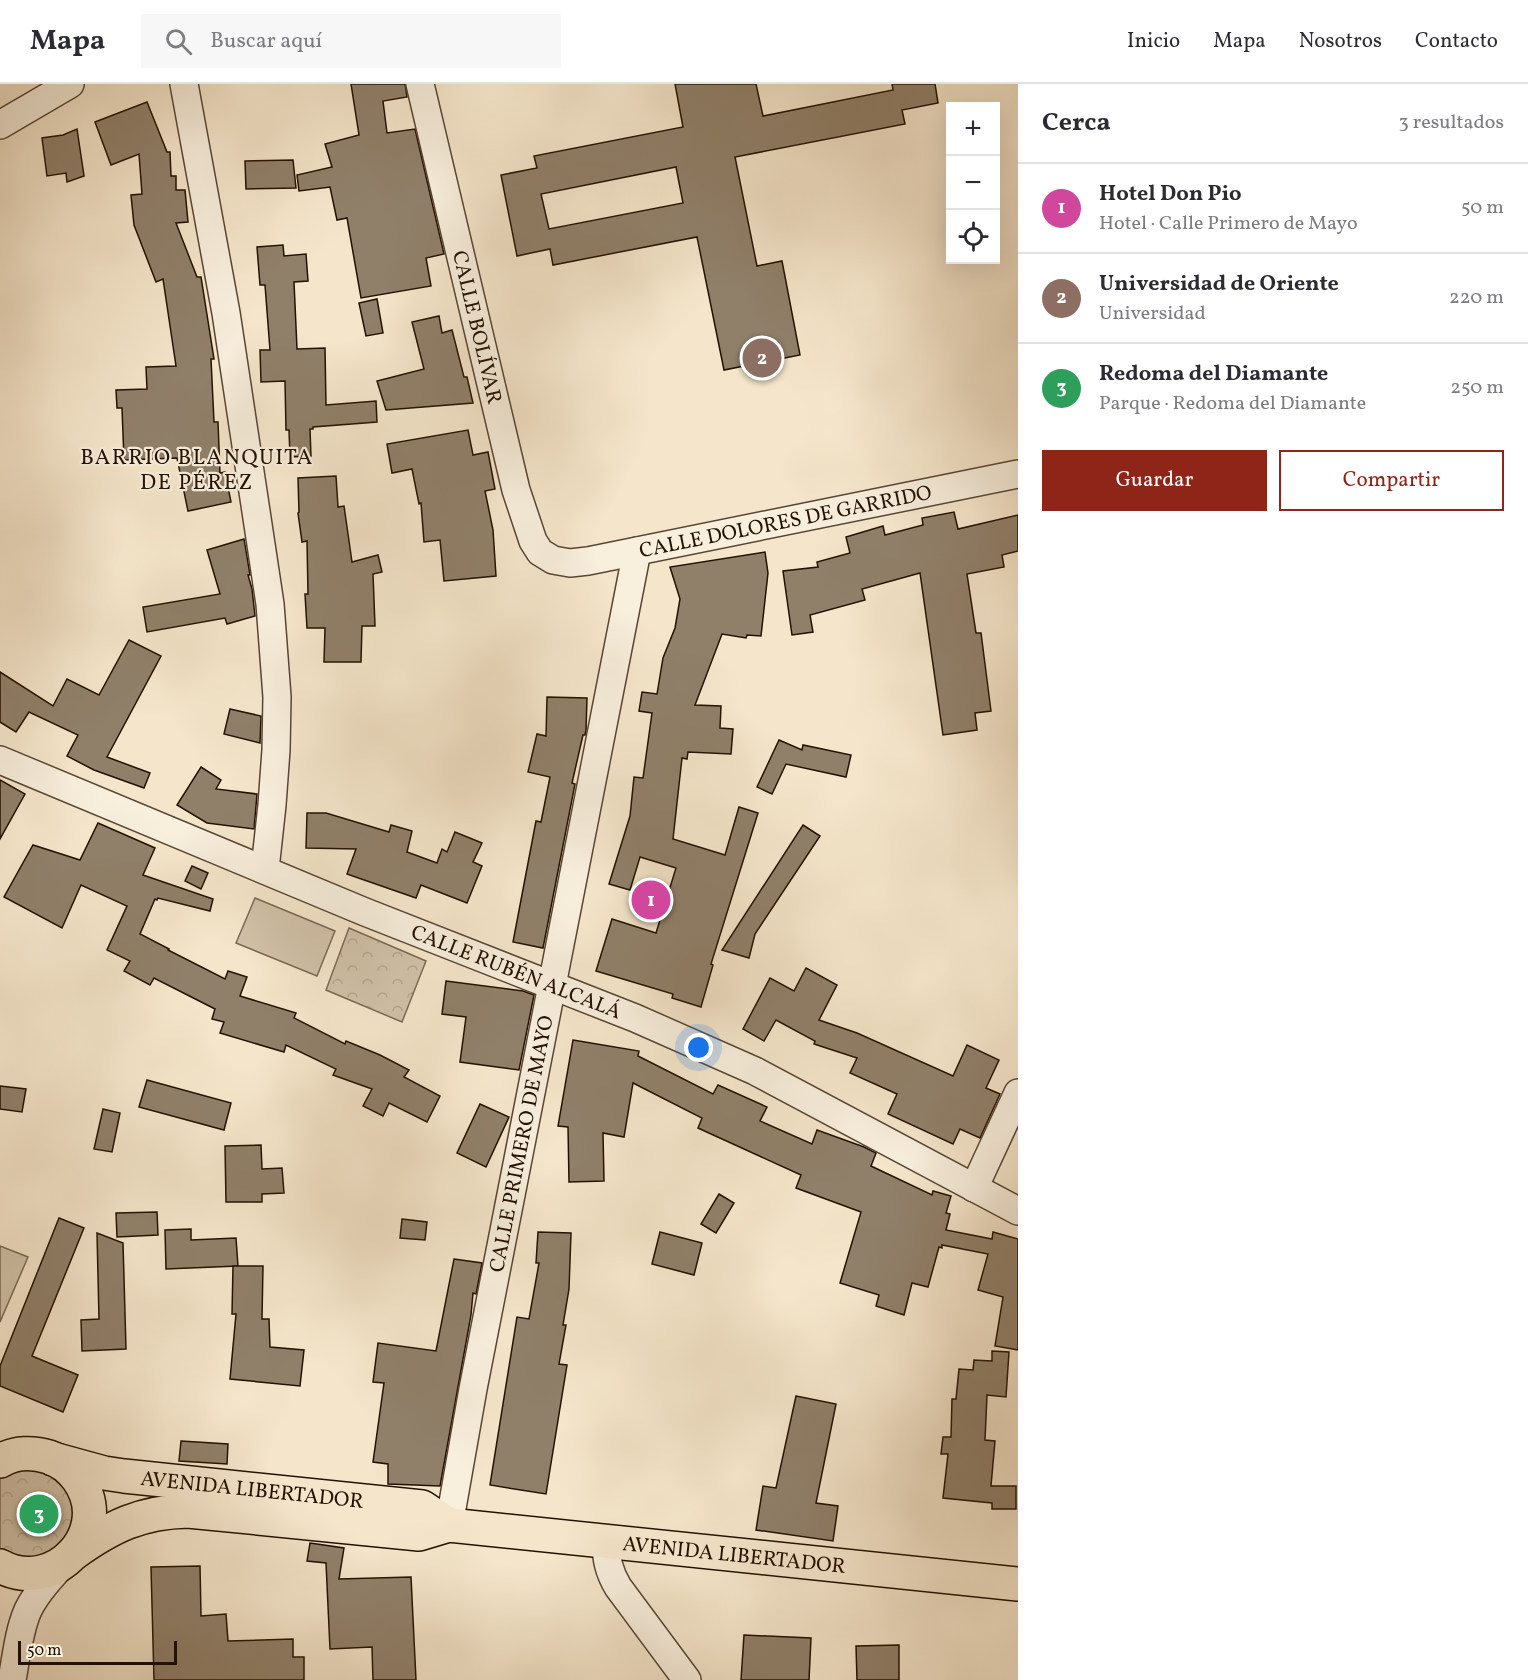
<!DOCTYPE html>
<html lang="es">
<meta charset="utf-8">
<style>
:root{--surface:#fff;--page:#f7f7f7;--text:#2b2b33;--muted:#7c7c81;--line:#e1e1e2;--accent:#8f2418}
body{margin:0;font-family:Vollkorn,serif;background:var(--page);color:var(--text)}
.controls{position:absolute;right:18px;top:18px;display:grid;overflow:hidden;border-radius:0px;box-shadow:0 6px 24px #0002}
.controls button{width:54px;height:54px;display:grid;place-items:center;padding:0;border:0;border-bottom:2px solid var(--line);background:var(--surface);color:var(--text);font:30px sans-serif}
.scale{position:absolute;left:18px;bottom:15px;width:159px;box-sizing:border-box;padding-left:6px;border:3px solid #231101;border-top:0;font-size:16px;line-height:21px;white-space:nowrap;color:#231101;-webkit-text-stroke:4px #f8efdd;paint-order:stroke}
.you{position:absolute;left:699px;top:964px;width:21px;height:21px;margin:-15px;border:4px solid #fff;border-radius:50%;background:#1a73e8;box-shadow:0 0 0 9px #1a73e833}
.badge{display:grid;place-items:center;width:39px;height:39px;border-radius:50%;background:var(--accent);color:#fff;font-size:20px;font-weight:700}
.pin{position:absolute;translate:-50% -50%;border:3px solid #fff;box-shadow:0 2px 6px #0006}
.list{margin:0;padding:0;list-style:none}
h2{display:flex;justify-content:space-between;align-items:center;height:78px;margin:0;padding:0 24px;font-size:26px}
h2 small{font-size:20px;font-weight:400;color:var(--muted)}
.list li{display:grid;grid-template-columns:39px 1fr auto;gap:18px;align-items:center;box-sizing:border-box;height:90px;padding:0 24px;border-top:2px solid var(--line)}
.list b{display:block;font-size:22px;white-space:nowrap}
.list p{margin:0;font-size:20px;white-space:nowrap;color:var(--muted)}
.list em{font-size:20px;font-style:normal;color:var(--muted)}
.actions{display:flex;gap:12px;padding:18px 24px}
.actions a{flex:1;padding:14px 0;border:2px solid var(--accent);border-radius:0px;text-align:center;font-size:21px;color:var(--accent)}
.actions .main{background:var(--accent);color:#fff}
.icon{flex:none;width:33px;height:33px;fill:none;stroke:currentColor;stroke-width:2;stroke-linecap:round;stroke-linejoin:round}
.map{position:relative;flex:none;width:1018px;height:1596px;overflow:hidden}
header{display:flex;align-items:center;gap:36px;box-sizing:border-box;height:84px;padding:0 30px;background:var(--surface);border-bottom:2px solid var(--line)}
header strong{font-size:28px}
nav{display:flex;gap:33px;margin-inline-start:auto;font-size:21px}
.search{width:420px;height:54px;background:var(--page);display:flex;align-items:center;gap:15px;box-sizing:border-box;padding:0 21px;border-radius:0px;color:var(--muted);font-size:22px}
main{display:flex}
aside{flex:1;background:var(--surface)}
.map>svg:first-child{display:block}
.park{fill:url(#park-crowns);stroke:#7a6a55;stroke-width:1.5}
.pitch{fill:#d1c2a9;stroke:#7a6a55;stroke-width:1.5}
.building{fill:#90806a;stroke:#231101;stroke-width:1.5;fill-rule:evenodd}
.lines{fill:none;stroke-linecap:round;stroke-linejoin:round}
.minor-casing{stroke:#584634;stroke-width:30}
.highway-casing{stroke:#231101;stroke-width:36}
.minor{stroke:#f8efdd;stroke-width:27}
.highway{stroke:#f5e6cb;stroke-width:33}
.labels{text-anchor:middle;stroke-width:4.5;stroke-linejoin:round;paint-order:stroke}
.street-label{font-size:21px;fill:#231101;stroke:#f8efdd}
.neighbourhood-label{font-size:22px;letter-spacing:1.5px;fill:#231101;stroke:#f8efdd}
</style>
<header>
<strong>Mapa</strong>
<div class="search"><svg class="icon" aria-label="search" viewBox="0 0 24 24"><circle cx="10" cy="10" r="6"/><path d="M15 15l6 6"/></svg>Buscar aquí</div>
<nav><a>Inicio</a><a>Mapa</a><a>Nosotros</a><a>Contacto</a></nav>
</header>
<main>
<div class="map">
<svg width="1018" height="1596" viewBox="0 0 1018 1596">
<defs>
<pattern id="park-crowns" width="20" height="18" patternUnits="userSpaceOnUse" patternTransform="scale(1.5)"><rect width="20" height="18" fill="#d1c2a9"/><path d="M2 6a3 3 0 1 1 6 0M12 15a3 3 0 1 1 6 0" fill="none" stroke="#b3a690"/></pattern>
</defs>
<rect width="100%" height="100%" fill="#f5e6cb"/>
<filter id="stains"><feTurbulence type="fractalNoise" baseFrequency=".00333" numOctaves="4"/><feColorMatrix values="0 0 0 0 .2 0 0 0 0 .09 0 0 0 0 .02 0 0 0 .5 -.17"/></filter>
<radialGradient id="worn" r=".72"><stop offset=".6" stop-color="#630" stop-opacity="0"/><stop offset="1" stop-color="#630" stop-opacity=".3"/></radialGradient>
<g class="park">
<path d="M349 844 426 877 402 938 326 906Z"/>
<path d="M43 1382 74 1410 73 1451 41 1477 0 1470V1389Z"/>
</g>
<g class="pitch">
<path d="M255 814 335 847 317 892 236 859Z"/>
<path d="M0 1162 28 1173 0 1238Z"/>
</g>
<g class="building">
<path d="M351 0H405L407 13 383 17 387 49 415 45 444 170 426 174 431 202 361 214 347 134 337 136 330 103 299 107 297 91 332 83 325 60 359 51Z"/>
<path d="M675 0H756L763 32 893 6 892 0H935L938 19 902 26 905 40 735 73 757 182 782 177 800 271 724 286 697 153 553 181 550 165 517 172 501 91 537 84 534 72 683 43ZM676 83 683 119 549 145 541 110Z"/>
<path d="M147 18 167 68H170L171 92H176V106H185L188 138 176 139 197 193H201L214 275H211L214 338H218L220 389 225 388 231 418 188 427 177 374 124 376 122 324H117L116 306 147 305 146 283 176 282 163 195 156 198 134 141 131 111 142 110 139 70 111 81 95 38Z"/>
<path d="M77 45 84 92 67 98 66 89 47 92 42 54 63 51Z"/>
<path d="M293 76 296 104 246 105 245 77Z"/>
<path d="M283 161 284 172 306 170 308 197 294 198 297 265 325 264 326 321 376 317 377 338 313 343V345H310L311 372 290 373 289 346H286L285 297 261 298 260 266H270L265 201H260L257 163Z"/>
<path d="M377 215 383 249 366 252 359 219Z"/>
<path d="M439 232 442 249 452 246 464 293H467L473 319 386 326 377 297 424 285 412 238Z"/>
<path d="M468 346 473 371 488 368 495 405 485 407 493 446 496 492 444 497 440 456 424 458 421 419 419 420 412 385 392 389 387 360Z"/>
<path d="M336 392 338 423 344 422 352 478 378 471 382 488 373 490 375 542H362L361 578H324L325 544H307L305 510H308L307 457 302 458 298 429 299 428 298 394Z"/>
<path d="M954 428 958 445 1018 431V467L1002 471 1004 483 967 490 976 549H981L991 627 975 629 977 646 943 651 920 489 862 505 865 516 810 531 813 548 792 551 783 487 818 483 817 478 850 469 846 453 883 442 885 451 923 441 922 434Z"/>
<path d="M244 455 250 491H248L252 505 255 532 227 540 225 534 147 548 143 523 220 510 207 466Z"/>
<path d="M765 468 768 489 761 552 747 551 746 554 722 550 695 621 721 622 720 644 733 645 731 670 688 668 687 675 682 674 673 755 725 771 739 723 758 729 711 880 713 881 701 923 672 914 673 910 596 887 612 835 656 849 676 784 640 773 630 806 609 800 630 732 634 693 643 694 652 629 639 627 642 608 657 610 663 574 675 544 680 515 670 483Z"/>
<path d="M129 556 161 572 107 673 150 689 144 704 94 686 67 672 78 651 29 628 16 648 0 638V588L53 622 67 595 99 611Z"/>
<path d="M547 613 587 614 586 646 585 651H583L572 699 575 700 543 864 513 858 536 737 541 738 550 693 528 688 537 650 546 652Z"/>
<path d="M230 625 261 632 260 659 224 650Z"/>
<path d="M779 656 802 666 803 661 851 671 846 693 786 680 772 710 757 703Z"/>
<path d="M201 683 221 696 216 705 257 710 254 745 207 739 177 721Z"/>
<path d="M0 696 25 710 0 755Z"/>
<path d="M307 729H326L389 748 391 741 412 747 407 768 437 779 442 765 447 768 455 748 482 759 473 778 482 782 467 819 421 801 416 814 347 790 356 765 306 764Z"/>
<path d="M98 739 155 764 143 791 213 815 210 827 158 814 157 816 155 815 140 850 169 865 168 866 225 895 228 887 247 893 240 912 296 929 294 934 345 960 346 957 380 971 409 986 404 993 440 1012 427 1038 389 1019 383 1032 363 1022 372 1005 333 991 336 985 286 961 284 968 220 949 224 938 212 935 215 925 154 894 150 901 124 887 130 877 107 866 127 822 81 801 62 844 4 813 33 761 80 776Z"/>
<path d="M803 741 820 752 755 850 749 874 722 866Z"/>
<path d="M192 782 208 789 201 805 185 797Z"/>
<path d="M806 884 837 901 819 936 857 949 953 992 967 961 999 976 986 1004 1000 1010 980 1054 960 1045 953 1060 888 1030 897 1010 850 989 857 974 814 960 815 957 776 936 764 957 743 945 770 894 794 907Z"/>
<path d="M446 897 523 907 534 911 519 986 460 978 466 933 442 930Z"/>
<path d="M573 956 639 967 638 972 713 1010 718 1001 767 1023 760 1037 812 1060 817 1046 864 1063 876 1069 871 1082 932 1111 933 1107 951 1112 946 1129 950 1130 946 1146 992 1155 993 1148 1018 1155V1266L995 1262 1003 1213 978 1206 988 1170 942 1161V1164L939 1163 928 1203 912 1199 904 1231 876 1222 879 1211 840 1199 861 1128 796 1104 801 1091 698 1044 702 1034 633 999 624 1053 603 1049 604 1097 569 1098 568 1043 558 1042Z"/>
<path d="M147 996 231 1019 224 1046 139 1023Z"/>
<path d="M0 1002 26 1005 22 1028 0 1025Z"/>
<path d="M480 1020 509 1033 486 1083 457 1069Z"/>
<path d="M103 1025 120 1029 112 1068 94 1065Z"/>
<path d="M261 1061 262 1085 282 1084 284 1109 262 1110V1118H226L225 1062Z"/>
<path d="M719 1110 734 1119 716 1149 701 1140Z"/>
<path d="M157 1128 158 1151 117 1153 116 1129Z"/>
<path d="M59 1134 84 1144 32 1272 78 1291 63 1328 0 1302V1282Z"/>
<path d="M402 1135 427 1138 425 1156 400 1154Z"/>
<path d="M191 1145V1156L236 1154 238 1182 166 1185 165 1146Z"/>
<path d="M538 1148 571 1149 569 1205 563 1241H566L559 1280 567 1281 546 1410 490 1401 517 1233 529 1235 539 1179H536Z"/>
<path d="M660 1148 702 1159 694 1191 652 1180Z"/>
<path d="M97 1149 123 1159 126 1265 82 1267 81 1236 99 1235Z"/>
<path d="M454 1175 482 1179 476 1210 473 1209 471 1231 440 1402 388 1400V1380L373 1378 384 1299 373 1298 378 1259 436 1267Z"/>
<path d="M233 1182H263L262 1235H269L270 1263 304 1266 300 1302 230 1295 236 1230H232Z"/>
<path d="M992 1267 1009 1268 1006 1313 987 1311 985 1356 995 1357 991 1402H1016V1425H992V1419L943 1414 948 1370H941L943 1353H951L952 1315H956L959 1285 973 1286 974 1276 992 1277Z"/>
<path d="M796 1312 836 1320 816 1419 838 1422 833 1457 756 1446 763 1402 776 1404Z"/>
<path d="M181 1357 228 1360 227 1380 179 1377Z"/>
<path d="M310 1459 344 1464 339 1495 411 1493 416 1596H373L372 1563 330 1565 326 1479 307 1477Z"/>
<path d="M200 1482 201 1532 226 1530 228 1557 293 1555V1573H304V1596H154L151 1483Z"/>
<path d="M744 1551 811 1554 809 1596H741Z"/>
<path d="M899 1561V1596H857L856 1562Z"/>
</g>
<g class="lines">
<defs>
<g id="minor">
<path d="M184 0 226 229 270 520 277 613 276 666 272 721 265 785"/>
<path id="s1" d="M420 0 516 406 533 457 540 468 553 476 570 479 588 477 1018 390"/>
<path d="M0 41 70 0"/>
<path id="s2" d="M0 676 365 828 635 934 755 987 1018 1127"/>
<path d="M974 1104 1018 1009"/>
<path id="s3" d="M449 1441 473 1305 637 467"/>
<path d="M606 1457C606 1475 609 1488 618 1503L687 1596"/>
<path d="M12 1596C16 1574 19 1546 28 1526 37 1508 52 1492 66 1477"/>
</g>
<g id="highway">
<path id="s4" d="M53 1375 104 1389 124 1392 422 1423 449 1441"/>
<path d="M0 1377C15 1368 33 1368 49 1373 60 1377 71 1385 78 1395 115 1446 55 1512 0 1482"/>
<path id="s5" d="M74 1469C112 1442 141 1428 188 1427L419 1450 449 1441 1018 1500"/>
</g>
</defs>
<use href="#minor" class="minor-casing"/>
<use href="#highway" class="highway-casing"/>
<use href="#minor" class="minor"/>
<use href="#highway" class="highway"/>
</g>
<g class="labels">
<g class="street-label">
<text dy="7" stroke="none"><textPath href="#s1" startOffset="250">CALLE BOLÍVAR</textPath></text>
<text dy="7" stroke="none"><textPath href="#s1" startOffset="736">CALLE DOLORES DE GARRIDO</textPath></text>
<text dy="7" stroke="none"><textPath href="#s2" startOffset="558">CALLE RUBÉN ALCALÁ</textPath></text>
<text dy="7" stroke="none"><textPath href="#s3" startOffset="388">CALLE PRIMERO DE MAYO</textPath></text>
<text dy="7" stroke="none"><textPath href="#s4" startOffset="202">AVENIDA LIBERTADOR</textPath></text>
<text dy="7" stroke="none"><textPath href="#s5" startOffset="674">AVENIDA LIBERTADOR</textPath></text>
</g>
<g class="neighbourhood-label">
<text x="197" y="380">BARRIO BLANQUITA<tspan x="197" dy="25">DE PÉREZ</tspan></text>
</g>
</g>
<rect width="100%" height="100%" filter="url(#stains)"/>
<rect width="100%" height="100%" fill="url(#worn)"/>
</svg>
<div class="controls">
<button>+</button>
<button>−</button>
<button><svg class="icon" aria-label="locate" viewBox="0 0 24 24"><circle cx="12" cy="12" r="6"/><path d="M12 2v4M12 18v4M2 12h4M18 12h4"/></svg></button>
</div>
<div class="scale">50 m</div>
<div class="you"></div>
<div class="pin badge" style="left:651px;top:816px;background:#d1479c">1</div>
<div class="pin badge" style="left:762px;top:274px;background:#8d6e63">2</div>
<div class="pin badge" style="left:39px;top:1430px;background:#2e9e5b">3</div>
</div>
<aside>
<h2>Cerca<small>3 resultados</small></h2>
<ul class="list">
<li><span class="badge" style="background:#d1479c">1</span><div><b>Hotel Don Pio</b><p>Hotel · Calle Primero de Mayo</p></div><em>50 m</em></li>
<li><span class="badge" style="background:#8d6e63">2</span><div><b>Universidad de Oriente</b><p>Universidad</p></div><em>220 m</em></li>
<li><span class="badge" style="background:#2e9e5b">3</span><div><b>Redoma del Diamante</b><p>Parque · Redoma del Diamante</p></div><em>250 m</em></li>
</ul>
<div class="actions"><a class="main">Guardar</a><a>Compartir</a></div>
</aside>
</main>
